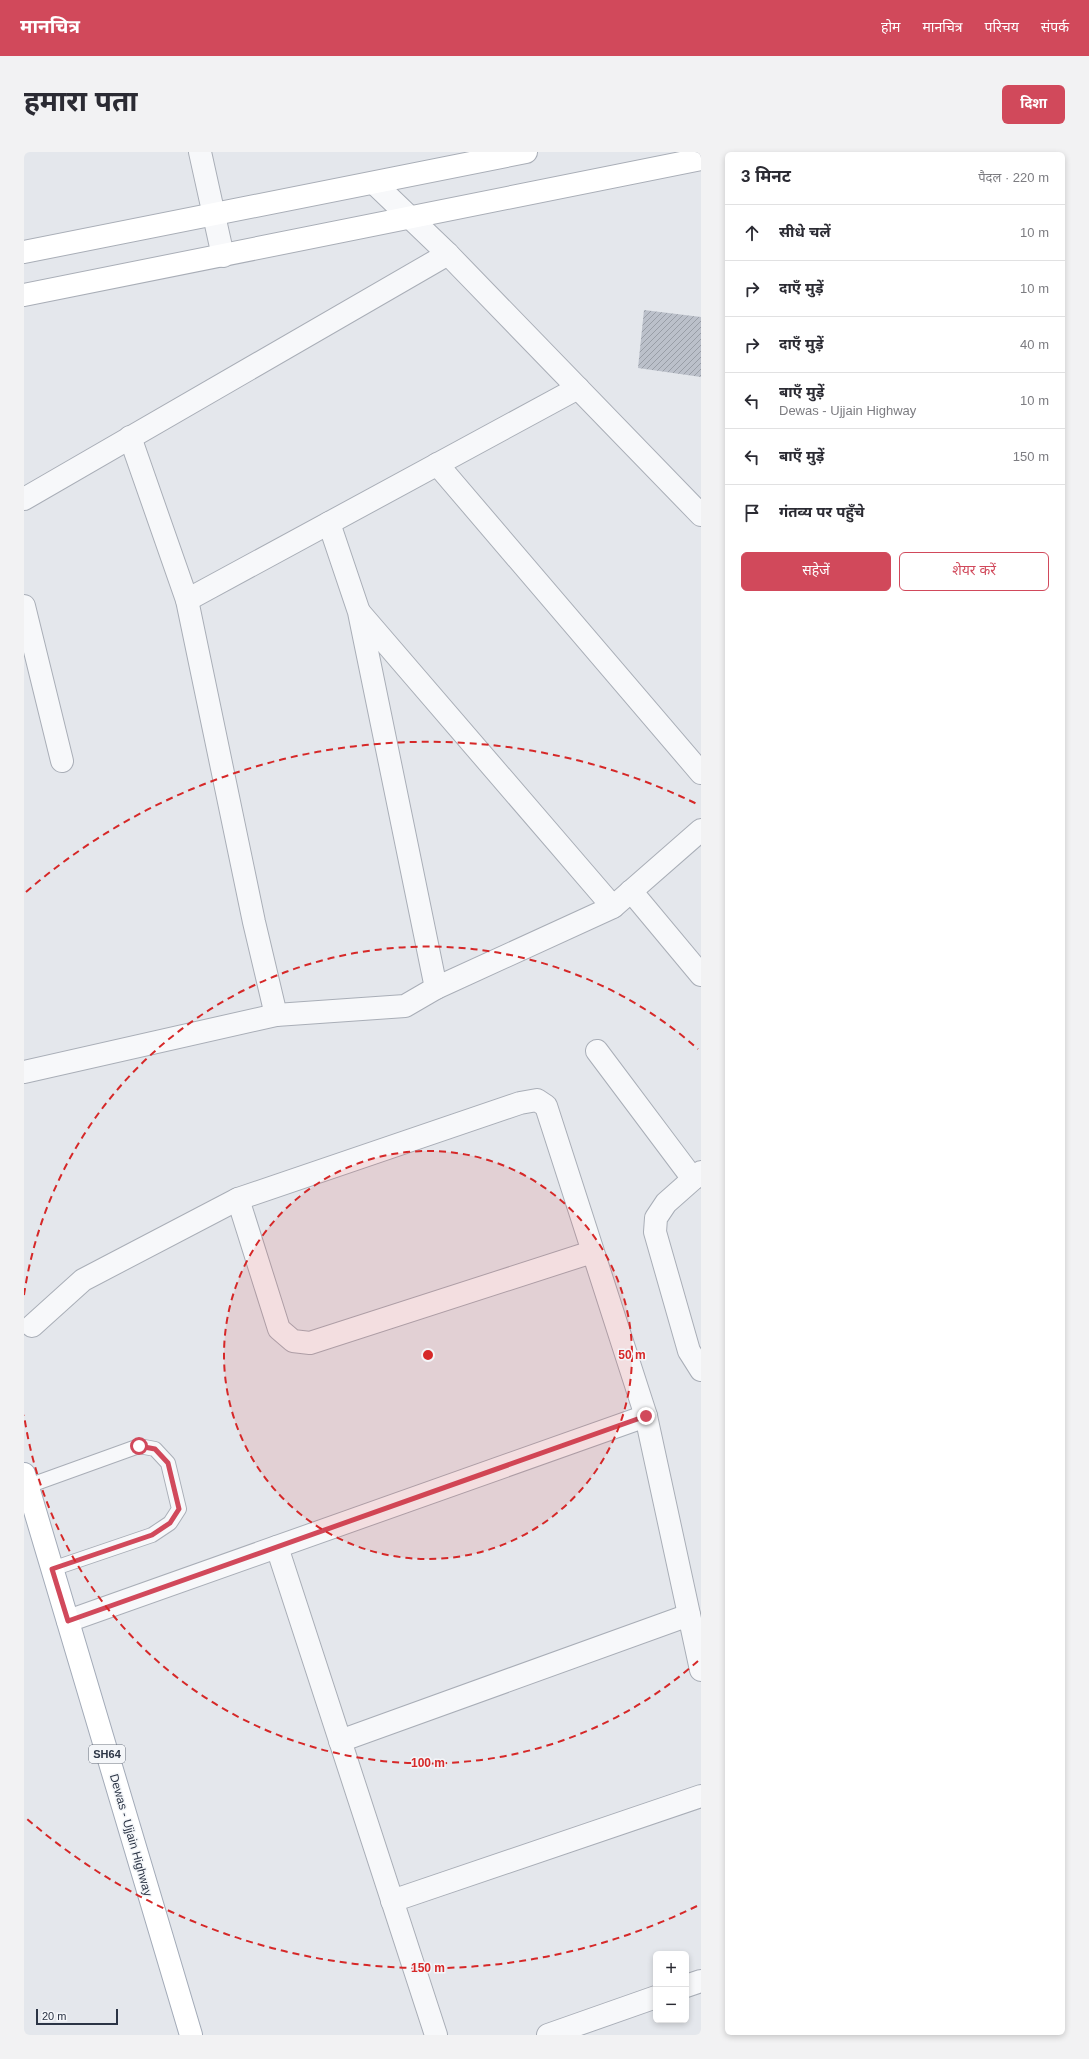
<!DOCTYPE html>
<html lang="hi">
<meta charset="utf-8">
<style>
:root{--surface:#fff;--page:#f2f2f3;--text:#2b2b33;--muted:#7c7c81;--line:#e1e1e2;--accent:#d1495b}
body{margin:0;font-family:Arial,"Noto Sans Devanagari",sans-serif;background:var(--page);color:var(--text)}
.controls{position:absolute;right:12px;bottom:12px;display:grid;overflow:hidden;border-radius:6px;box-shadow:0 2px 6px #0003}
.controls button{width:36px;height:36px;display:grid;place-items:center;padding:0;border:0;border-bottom:1px solid var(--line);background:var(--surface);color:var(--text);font:20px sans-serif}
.scale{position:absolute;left:12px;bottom:10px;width:82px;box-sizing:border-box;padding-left:4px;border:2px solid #2b3445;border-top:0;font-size:11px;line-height:14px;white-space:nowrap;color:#2b3445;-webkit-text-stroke:3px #f4f6f9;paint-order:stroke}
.stop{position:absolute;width:12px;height:12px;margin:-9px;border:3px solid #d1495b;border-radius:50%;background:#fff}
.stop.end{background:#d1495b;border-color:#fff;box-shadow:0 1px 4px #0008}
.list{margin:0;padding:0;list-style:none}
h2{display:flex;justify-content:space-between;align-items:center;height:52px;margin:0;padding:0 16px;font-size:17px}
h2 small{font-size:13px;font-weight:400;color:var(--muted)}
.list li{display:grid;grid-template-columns:26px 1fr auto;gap:12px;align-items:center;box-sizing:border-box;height:56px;padding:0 16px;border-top:1px solid var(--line)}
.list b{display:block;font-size:15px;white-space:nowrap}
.list p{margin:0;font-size:13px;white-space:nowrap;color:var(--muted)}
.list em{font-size:13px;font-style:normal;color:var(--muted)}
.actions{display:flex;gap:8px;padding:12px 16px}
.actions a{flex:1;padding:9px 0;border:1px solid var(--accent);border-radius:6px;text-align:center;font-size:14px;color:var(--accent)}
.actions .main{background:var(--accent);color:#fff}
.icon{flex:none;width:22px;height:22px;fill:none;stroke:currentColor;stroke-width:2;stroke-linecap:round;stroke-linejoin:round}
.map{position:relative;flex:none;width:677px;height:1883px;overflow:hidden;border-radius:6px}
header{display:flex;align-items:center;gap:24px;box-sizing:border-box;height:56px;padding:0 20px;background:var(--accent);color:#fff}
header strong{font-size:19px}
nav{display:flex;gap:22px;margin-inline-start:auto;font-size:14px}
.intro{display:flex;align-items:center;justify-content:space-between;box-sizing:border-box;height:96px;padding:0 24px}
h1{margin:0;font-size:28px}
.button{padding:10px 18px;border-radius:6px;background:var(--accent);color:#fff;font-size:14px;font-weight:700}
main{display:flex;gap:24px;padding:0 24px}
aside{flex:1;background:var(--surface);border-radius:6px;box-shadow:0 2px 6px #0003}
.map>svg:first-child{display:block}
.building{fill:url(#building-hatch)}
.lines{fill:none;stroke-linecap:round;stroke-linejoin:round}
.lane-casing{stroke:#a9aeb7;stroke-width:16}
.street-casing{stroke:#a9aeb7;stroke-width:24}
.secondary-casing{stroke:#a9aeb7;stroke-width:24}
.primary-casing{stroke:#a3abb8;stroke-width:24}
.lane{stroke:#f7f8fa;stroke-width:14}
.street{stroke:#f7f8fa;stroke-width:22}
.secondary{stroke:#fff;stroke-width:22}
.primary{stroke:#fff;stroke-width:22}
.route{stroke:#d1495b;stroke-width:5}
.ring{fill:none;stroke:#d62828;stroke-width:2;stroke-dasharray:7 5}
.labels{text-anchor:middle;stroke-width:3;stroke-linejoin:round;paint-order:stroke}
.shield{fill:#f4f6f9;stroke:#676e7b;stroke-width:1}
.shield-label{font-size:11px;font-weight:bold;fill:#2b3445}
.street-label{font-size:12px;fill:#2b3445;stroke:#f4f6f9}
.centre{fill:#d62828;stroke:#f4f6f9;stroke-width:2}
.ring-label{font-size:12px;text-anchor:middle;font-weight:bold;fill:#d62828;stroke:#f4f6f9;stroke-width:3;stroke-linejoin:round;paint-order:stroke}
</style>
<header>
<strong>मानचित्र</strong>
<nav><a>होम</a><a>मानचित्र</a><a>परिचय</a><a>संपर्क</a></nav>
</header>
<div class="intro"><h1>हमारा पता</h1><a class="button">दिशा</a></div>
<main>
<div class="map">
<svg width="677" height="1883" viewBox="0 0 677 1883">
<defs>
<pattern id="building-hatch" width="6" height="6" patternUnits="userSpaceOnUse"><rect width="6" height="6" fill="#bbc0ca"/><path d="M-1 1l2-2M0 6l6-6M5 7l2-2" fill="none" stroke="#989da6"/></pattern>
</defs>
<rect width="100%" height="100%" fill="#e4e7ec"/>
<path class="building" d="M620 158 677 165V225L614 216Z"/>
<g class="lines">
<defs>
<path id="lane" d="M4 1334 115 1294 131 1297 144 1311 155 1357 146 1371 128 1383 28 1417"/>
<g id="street">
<path d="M176 0 199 104"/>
<path d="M350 31 424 102 677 363"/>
<path d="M106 285 163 448 230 770 252 863"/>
<path d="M413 312 677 621"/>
<path d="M0 347 424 102"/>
<path d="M163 448 554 236"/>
<path d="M0 454 38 609"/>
<path d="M336 461 589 755 677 678"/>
<path d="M607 739 677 823"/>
<path d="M412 836 589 755"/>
<path d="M573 899 669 1027"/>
<path d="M0 920 252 863 381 854 412 836 335 460 305 371"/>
<path d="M677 1020 642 1051 632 1066 631 1080 665 1199 677 1218"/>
<path d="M568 1100 286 1191 269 1189 255 1177 214 1047 496 951 513 948 522 954 622 1264 677 1518"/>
<path d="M8 1174 59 1128 214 1047"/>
<path d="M253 1395 412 1883"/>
<path d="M44 1469 622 1264"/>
<path d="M316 1589 665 1463"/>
<path d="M368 1749 677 1644"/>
<path d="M662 1834 677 1829"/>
<path d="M524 1883 632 1845"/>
</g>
<g id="secondary">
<path d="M0 100 502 0"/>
<path d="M0 143 677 7"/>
</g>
<path id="primary" d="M0 1322 167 1883"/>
</defs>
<use href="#lane" class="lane-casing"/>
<use href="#street" class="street-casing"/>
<use href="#secondary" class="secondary-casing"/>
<use href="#primary" class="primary-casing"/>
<use href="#lane" class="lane"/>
<use href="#street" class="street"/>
<use href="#secondary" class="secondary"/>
<use href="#primary" class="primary"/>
</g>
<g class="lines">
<path class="route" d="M115 1294 131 1297 144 1311 155 1357 146 1371 128 1383 28 1417 44 1469 622 1264"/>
</g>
<circle cx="404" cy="1203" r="204" fill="#d62828" fill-opacity=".12"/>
<g class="ring">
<circle cx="404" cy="1203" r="204"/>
<path d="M674 1509A408 408 0 0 1 0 1263M0 1143A408 408 0 0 1 674 897"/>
<path d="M673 1754A613 613 0 0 1 2 1666M2 740A613 613 0 0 1 673 652"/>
</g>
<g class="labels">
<rect class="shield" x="65" y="1593" width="36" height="18" rx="3"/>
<g class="shield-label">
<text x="83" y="1606">SH64</text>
</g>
<g class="street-label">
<text transform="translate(107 1683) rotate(74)" y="4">Dewas - Ujjain Highway</text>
</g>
</g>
<circle cx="404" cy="1203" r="6" class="centre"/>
<g class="ring-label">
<text x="608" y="1207">50 m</text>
<text x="404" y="1615">100 m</text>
<text x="404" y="1820">150 m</text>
</g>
</svg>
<div class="controls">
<button>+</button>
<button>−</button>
</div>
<div class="scale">20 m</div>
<div class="stop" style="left:115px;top:1294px"></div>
<div class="stop end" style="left:622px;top:1264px"></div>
</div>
<aside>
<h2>3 मिनट<small>पैदल · 220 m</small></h2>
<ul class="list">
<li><svg class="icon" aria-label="ahead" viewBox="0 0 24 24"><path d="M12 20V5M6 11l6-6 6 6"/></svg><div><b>सीधे चलें</b></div><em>10 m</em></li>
<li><svg class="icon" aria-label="right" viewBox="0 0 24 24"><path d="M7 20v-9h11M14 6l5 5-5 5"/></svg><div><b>दाएँ मुड़ें</b></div><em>10 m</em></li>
<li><svg class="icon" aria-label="right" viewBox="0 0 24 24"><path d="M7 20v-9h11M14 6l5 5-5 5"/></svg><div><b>दाएँ मुड़ें</b></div><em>40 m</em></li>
<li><svg class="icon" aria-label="left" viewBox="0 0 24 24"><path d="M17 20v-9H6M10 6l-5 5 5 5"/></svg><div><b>बाएँ मुड़ें</b><p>Dewas - Ujjain Highway</p></div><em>10 m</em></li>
<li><svg class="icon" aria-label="left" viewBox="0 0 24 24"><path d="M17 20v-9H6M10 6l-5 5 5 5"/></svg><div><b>बाएँ मुड़ें</b></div><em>150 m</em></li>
<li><svg class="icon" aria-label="arrive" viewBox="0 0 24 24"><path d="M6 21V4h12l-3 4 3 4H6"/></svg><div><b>गंतव्य पर पहुँचे</b></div></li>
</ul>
<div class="actions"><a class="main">सहेजें</a><a>शेयर करें</a></div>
</aside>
</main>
